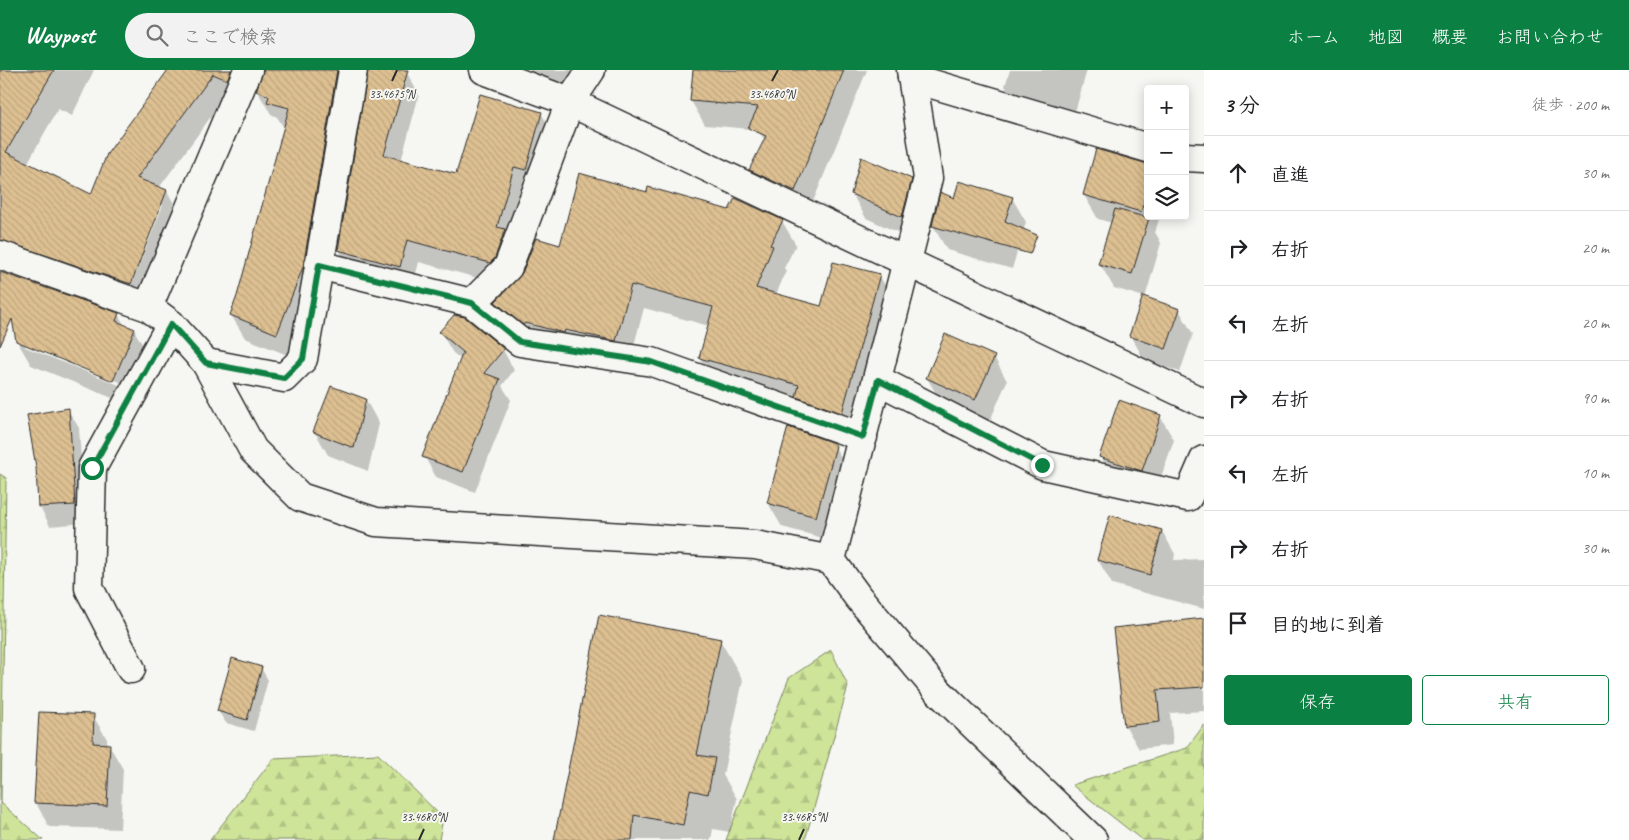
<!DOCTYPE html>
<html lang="ja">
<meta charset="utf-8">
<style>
:root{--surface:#fff;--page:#f2f2f2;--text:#202124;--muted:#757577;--line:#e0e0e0;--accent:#0b8043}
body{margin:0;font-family:Caveat,"Klee One",sans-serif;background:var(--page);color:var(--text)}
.controls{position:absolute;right:15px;top:15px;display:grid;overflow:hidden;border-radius:5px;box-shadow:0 2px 12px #0003}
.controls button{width:45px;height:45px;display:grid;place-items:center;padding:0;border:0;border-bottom:1px solid var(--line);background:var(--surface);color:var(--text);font:25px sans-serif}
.stop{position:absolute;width:15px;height:15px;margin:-11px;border:4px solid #0b8043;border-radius:50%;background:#fff}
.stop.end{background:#0b8043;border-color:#fff;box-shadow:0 1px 5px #0008}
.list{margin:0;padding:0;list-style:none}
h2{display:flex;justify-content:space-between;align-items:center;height:65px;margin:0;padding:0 20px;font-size:21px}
h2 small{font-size:16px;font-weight:400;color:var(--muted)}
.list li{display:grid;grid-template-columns:32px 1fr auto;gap:15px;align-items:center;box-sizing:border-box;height:75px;padding:0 20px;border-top:1px solid var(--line)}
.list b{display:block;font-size:19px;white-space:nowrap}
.list em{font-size:16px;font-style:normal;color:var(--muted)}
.actions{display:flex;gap:10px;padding:15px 20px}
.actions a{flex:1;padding:11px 0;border:1px solid var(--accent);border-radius:5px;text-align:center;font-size:18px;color:var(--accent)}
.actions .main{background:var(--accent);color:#fff}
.icon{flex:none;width:28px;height:28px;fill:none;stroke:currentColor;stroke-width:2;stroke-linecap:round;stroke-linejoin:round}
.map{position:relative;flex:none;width:1204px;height:770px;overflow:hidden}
header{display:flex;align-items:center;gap:30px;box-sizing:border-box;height:70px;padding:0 25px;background:var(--accent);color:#fff}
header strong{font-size:24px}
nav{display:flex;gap:28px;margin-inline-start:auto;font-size:18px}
.search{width:350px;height:45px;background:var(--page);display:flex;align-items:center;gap:12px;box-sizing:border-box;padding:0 18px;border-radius:28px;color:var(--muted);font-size:19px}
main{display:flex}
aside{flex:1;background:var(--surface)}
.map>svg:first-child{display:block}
.forest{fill:url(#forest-firs);stroke:#7c8862}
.shadow{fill:#0003;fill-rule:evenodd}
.building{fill:url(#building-back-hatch);stroke:#2b2b2b}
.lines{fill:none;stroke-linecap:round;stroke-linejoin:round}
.minor-casing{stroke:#2b2b2b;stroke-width:31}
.minor{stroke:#f6f6f2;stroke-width:28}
.route{stroke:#0b8043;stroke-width:6}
.ticks{fill:none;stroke:#2b2b2b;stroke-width:2}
.ticks-label{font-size:12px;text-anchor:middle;fill:#2b2b2b;stroke:#f6f6f2;stroke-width:4;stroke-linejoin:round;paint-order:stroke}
</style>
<header>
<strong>Waypost</strong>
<div class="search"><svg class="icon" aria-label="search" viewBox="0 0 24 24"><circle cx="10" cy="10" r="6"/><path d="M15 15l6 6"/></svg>ここで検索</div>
<nav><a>ホーム</a><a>地図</a><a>概要</a><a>お問い合わせ</a></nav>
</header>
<main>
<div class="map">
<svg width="1204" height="770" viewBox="0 0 1204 770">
<defs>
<pattern id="forest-firs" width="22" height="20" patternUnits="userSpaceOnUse" patternTransform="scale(1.25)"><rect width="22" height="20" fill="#cee499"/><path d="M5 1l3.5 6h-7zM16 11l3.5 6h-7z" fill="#b1c484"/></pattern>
<pattern id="building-back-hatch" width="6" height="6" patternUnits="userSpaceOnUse" patternTransform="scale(1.25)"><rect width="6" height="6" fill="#ddc092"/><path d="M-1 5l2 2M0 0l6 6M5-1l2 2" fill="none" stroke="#bea57e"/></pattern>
</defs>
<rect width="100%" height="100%" fill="#f6f6f2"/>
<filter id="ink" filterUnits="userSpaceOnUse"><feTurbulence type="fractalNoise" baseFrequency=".02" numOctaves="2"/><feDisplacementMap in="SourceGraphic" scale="10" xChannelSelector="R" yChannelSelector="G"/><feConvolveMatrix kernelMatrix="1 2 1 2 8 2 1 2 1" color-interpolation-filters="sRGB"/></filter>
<g filter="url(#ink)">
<g class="forest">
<path d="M0 404 6 408 1 733 43 770H0Z"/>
<path d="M831 580 848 616 805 770H726L789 608Z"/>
<path d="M1204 655V770H1142L1072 715 1187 678Z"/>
<path d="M378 684 443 748 439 770H210L273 689Z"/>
</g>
<g class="shadow">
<path d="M0 0H94L72 46 58 39 27 94 92 126 168 0H347L290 286 245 268 231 245 239 227 285 56 282 55 277 47 271 44 257 21 262 7 226 26 159 118 167 121 180 144 144 237 0 173ZM160 135H163L129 221 127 220Z"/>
<path d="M369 0H397L407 3 419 25 401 91 457 106 541 43 554 65 503 215 419 192 412 219 352 202 339 180Z"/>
<path d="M529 0H601L606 7 592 15 583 29Z"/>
<path d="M695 0H867L808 144 764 124 751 100 765 71 760 63 761 60 705 55 691 31Z"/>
<path d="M1010 0H1087L1071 56 1018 40 1005 16Z"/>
<path d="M1148 95V146H1160L1155 162 1161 173 1145 228 1179 240 1193 264 1180 302 1144 290 1131 266 1144 227 1114 218 1100 194 1112 153 1098 149 1084 125Z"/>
<path d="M911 110 925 134 915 170 866 148 852 124Z"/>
<path d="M648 124 782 151 796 175 784 198 786 201 776 225 821 238 879 205 893 229 855 366 714 312 700 288 709 256 644 238 629 294 511 256 497 232 561 176Z"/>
<path d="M1012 128 1026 152 1012 199 947 180 933 156 965 135Z"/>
<path d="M118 244 125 256 134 260 148 284 127 334 31 295 17 271ZM25 274 120 312 119 315 25 277Z"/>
<path d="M441 263 503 280 514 300 502 316 511 330 475 422 436 407 424 386 462 290 453 283Z"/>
<path d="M994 287 1007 311 989 353 941 332 927 308Z"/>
<path d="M366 330 379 354 368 401 328 385 315 362Z"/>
<path d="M68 340 79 358 85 453 50 456 40 437 37 397Z"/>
<path d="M1160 346 1174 370 1155 424 1115 411 1101 387Z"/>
<path d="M833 374 849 401 830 470 782 457 768 433Z"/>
<path d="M1162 461 1175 484 1174 490 1204 489V539L1112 514 1098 490Z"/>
<path d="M1204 549V641L1170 643 1173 675 1139 679 1125 655Z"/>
<path d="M720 570 743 610 723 705 737 729 730 762 713 759 711 770H586Z"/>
<path d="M261 598 268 610 254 661 226 653 218 641Z"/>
<path d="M93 646 107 669V675H109L123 699 120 759 49 757 36 733Z"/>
</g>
<g class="building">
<path d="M0 0H54L6 82 91 124 107 84 168 0H231L227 10 213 4 137 108 167 120 131 214 0 170Z"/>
<path d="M263 0H337L303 197 277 264 230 245 237 226 289 38 267 32 269 26 256 21Z"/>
<path d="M368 0H408L384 85 456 104 480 24 542 42 526 100 514 97 497 157 505 159 495 188 490 193 407 170 400 197 338 180Z"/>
<path d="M693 0H844L795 121 749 100 766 66 748 58 758 37 690 31Z"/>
<path d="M1096 79 1148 94V118L1141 142 1083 125Z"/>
<path d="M861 87 912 109 902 147 851 124Z"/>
<path d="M579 103 647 122 648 117 729 140 735 128 783 150 770 175 773 176 756 218 821 236 833 192 880 204 842 343 796 327 799 315 699 288 713 237 631 215 616 271 565 260 564 263 525 253 523 255 495 232 522 203 536 168 560 175Z"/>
<path d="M959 111 1013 127 1005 151 1037 165 1030 184 932 156 940 122 954 128Z"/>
<path d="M1115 139 1149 148 1132 204 1098 194Z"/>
<path d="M0 202 119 243 116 251 135 259 113 311 16 271 12 249 0 276Z"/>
<path d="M1143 226 1180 239 1166 279 1129 266Z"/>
<path d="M454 245 465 247 504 279 484 303 500 309 463 402 422 387 463 282 439 262Z"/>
<path d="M945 264 995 286 975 330 926 308Z"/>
<path d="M331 316 366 329 354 378 313 362Z"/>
<path d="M1119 330 1161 345 1142 401 1099 387Z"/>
<path d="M69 338 75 435 38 437 36 397 27 345Z"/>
<path d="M788 357 834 373 836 376 816 447 767 433Z"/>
<path d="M1110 445 1162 460 1150 505 1097 490Z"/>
<path d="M599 545 721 569 697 685 715 688 708 724 690 720 683 755 634 745 632 770H554Z"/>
<path d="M1204 548V617L1157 620 1160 652 1124 656 1113 558Z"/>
<path d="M232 588 262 597 247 650 217 641Z"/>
<path d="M39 642 94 644 93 673 110 674 107 736 34 733Z"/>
</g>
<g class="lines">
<defs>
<g id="minor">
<path d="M484 0 570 32 1204 333"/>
<path d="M912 8 1148 78"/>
<path d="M1185 87 1204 88"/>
<path d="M0 185 148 237 171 254 206 293 253 380 300 427 376 452 755 475 831 490 858 527 937 620 1093 770"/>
<path d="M319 195 472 233 520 272 652 292 863 367"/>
<path d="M472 233 508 197 570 32 591 0"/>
<path d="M148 237 248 0"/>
<path d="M206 293 284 308 303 289 353 0"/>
<path d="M878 310 1043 395 1188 427 1204 390"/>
<path d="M831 490 928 108 911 0"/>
<path d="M131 599 89 518 92 398 171 254"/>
</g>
</defs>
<use href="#minor" class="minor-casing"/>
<use href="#minor" class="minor"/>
</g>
</g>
<g class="lines" filter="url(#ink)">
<path class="route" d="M92 398 171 254 206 293 284 308 303 289 319 195 472 233 520 272 652 292 863 367 878 310 1042 395"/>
</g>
<path class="ticks" d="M392 11 397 0M772 11 778 0M419 770 424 759M799 770 804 759"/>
<g class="ticks-label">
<text x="392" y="28">33.4675°N</text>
<text x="772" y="28">33.4680°N</text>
<text x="424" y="751">33.4680°N</text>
<text x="804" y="751">33.4685°N</text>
</g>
</svg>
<div class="controls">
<button>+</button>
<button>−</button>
<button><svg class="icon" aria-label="layers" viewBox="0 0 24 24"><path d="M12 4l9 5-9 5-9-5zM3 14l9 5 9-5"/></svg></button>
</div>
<div class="stop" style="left:92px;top:398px"></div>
<div class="stop end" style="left:1042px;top:395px"></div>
</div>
<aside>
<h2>3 分<small>徒歩 · 200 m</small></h2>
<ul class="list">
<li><svg class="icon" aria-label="ahead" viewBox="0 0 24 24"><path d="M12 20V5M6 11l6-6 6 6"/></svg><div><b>直進</b></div><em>30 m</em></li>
<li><svg class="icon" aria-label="right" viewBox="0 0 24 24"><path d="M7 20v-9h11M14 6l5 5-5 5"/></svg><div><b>右折</b></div><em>20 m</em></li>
<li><svg class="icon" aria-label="left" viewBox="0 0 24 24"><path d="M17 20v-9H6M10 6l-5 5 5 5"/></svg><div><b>左折</b></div><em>20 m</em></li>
<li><svg class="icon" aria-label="right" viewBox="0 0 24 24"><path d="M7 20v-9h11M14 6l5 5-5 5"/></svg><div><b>右折</b></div><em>90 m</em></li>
<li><svg class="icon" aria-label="left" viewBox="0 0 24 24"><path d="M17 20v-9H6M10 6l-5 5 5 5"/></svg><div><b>左折</b></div><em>10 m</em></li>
<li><svg class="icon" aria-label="right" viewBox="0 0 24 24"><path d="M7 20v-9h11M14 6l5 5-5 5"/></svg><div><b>右折</b></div><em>30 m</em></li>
<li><svg class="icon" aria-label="arrive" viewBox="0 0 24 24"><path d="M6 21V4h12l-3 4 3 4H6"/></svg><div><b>目的地に到着</b></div></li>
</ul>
<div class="actions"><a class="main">保存</a><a>共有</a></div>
</aside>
</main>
